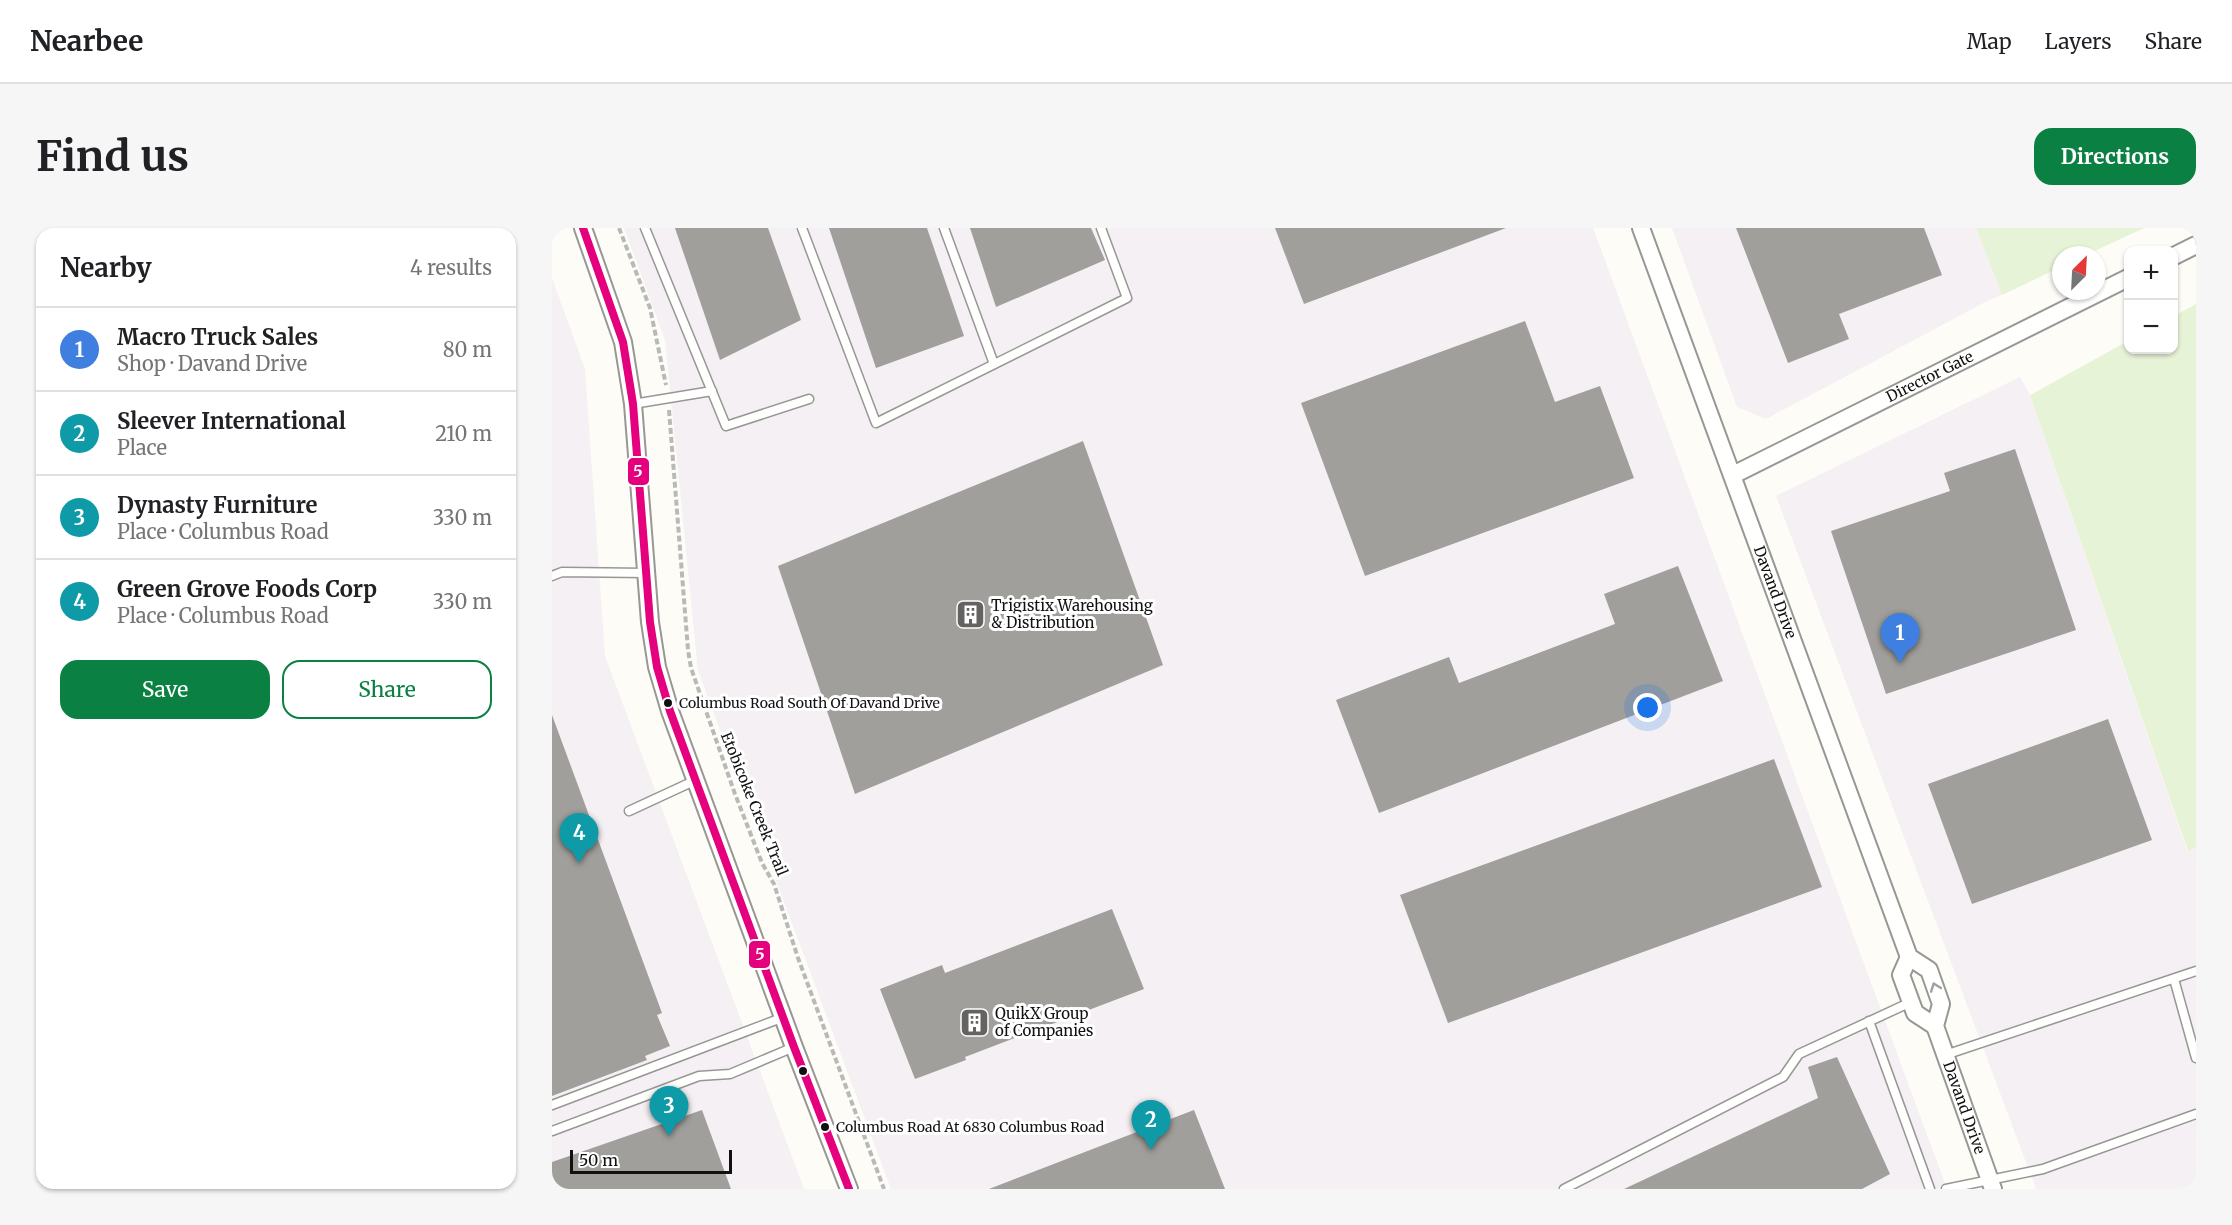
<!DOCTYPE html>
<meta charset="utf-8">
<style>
:root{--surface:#fff;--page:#f6f6f6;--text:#202124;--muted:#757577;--line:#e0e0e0;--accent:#0b8043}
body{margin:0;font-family:Merriweather,serif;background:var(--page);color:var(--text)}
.controls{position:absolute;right:18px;top:18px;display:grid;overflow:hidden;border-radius:12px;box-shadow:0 2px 4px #0004}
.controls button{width:54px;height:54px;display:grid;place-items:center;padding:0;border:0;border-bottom:2px solid var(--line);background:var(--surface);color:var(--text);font:30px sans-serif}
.compass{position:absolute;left:1500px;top:18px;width:54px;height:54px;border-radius:50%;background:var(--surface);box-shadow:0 2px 4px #0004;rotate:24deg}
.scale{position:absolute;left:18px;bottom:15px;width:162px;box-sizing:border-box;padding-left:6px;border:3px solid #111;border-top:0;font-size:16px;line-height:21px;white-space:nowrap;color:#111;-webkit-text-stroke:4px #fff;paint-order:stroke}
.you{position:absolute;left:1096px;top:480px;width:21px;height:21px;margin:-15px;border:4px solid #fff;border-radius:50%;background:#1a73e8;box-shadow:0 0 0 9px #1a73e833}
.badge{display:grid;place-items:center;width:39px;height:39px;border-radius:50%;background:var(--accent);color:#fff;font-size:20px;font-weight:700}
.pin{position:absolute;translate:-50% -50px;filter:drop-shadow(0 2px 3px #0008)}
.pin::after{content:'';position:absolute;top:32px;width:21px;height:18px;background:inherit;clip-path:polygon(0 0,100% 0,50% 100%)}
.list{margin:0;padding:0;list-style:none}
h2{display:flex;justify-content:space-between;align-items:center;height:78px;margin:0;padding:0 24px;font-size:26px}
h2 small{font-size:20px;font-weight:400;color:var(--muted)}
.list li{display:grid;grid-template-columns:39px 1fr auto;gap:18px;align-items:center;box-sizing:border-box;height:84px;padding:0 24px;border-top:2px solid var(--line)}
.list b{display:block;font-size:22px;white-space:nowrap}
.list p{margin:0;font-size:20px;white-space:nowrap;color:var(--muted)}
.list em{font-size:20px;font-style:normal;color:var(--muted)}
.actions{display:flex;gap:12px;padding:18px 24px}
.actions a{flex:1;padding:14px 0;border:2px solid var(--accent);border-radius:18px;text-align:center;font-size:21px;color:var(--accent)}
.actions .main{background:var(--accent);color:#fff}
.map{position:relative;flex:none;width:1644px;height:961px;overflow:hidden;border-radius:18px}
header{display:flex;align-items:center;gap:36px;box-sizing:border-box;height:84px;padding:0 30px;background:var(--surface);border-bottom:2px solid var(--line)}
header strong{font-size:28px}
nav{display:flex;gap:33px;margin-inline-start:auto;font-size:21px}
.intro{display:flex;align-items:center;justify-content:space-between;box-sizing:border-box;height:144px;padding:0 36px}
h1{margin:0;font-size:42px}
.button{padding:15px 27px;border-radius:18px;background:var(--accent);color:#fff;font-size:21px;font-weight:700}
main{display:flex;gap:36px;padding:0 36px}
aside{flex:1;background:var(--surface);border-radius:18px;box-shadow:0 2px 4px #0004}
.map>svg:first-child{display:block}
.industrial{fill:#f5f0f3}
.green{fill:#e7f3d7}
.building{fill:#a19f9c}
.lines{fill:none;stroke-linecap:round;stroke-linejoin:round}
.lane-casing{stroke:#979795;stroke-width:11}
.street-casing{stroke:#979795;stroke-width:20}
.path{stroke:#b9b9b8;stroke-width:4;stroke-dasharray:6 3;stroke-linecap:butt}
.lane{stroke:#fffffe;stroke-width:8}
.street{stroke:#fffffe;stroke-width:16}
.bus-1-casing{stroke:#fff;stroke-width:12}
.bus-1{stroke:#e5007d;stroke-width:8}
.oneway{stroke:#a0a09f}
.bus-dot{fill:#111;stroke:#fff;stroke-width:2}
.labels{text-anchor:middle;stroke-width:6;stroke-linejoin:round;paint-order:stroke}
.bus-label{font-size:14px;fill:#111;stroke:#fff;text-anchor:start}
.street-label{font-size:15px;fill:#111;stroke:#fff}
.poi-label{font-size:15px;fill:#111;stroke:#fff;text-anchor:start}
.line-badge{stroke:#fff;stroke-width:2}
.badge-label{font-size:16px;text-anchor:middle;font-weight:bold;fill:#fff}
</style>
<header>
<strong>Nearbee</strong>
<nav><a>Map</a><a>Layers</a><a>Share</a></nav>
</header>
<div class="intro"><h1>Find us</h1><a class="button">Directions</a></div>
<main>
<aside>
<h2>Nearby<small>4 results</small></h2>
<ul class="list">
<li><span class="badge" style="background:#3f7fe0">1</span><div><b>Macro Truck Sales</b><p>Shop · Davand Drive</p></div><em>80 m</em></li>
<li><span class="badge" style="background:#0f9aa8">2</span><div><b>Sleever International</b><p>Place</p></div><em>210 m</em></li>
<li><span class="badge" style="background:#0f9aa8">3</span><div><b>Dynasty Furniture</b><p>Place · Columbus Road</p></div><em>330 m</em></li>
<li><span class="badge" style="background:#0f9aa8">4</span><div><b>Green Grove Foods Corp</b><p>Place · Columbus Road</p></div><em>330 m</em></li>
</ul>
<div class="actions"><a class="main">Save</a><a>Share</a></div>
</aside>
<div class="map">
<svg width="1644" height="961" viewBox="0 0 1644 961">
<rect width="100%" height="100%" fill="#fdfcf7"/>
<g class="industrial">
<path d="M72 0H1041L1395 961H339L146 443 113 112Z"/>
<path d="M1120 0H1424L1450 67 1439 71 1214 191 1185 179Z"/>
<path d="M0 50 33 141 53 428 252 961H0Z"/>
<path d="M1468 149 1478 167 1635 622 1644 619V961H1484L1224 268Z"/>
</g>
<g class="green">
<path d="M1424 0H1592L1534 27H1509V39L1450 67Z"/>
<path d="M1644 76V619L1636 623 1478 167 1576 113V122H1622V88Z"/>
</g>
<g class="building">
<path d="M123 0H216L249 92 168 132Z"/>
<path d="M277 0H375L412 108 324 140Z"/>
<path d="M418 0H539L553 32 444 79Z"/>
<path d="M723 0H954L752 76Z"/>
<path d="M1184 0H1372L1390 47 1287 86 1297 111 1236 135Z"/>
<path d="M973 93 1003 174 1048 158 1082 250 813 348 749 175Z"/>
<path d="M531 213 611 437 303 566 226 338Z"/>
<path d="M1463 221 1524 402 1334 466 1279 303 1398 263 1392 245Z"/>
<path d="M1126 338 1171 453 827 585 784 472 897 429 907 455 1063 396 1052 366Z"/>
<path d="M0 487 110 785 105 787 118 818 93 828 95 832 0 868Z"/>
<path d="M1556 491 1600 612 1420 676 1376 556Z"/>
<path d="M1222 531 1270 659 896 795 848 667Z"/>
<path d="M560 681 592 761 413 829 414 832 363 851 328 761 390 737 393 745Z"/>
<path d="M1285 829 1338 946 1310 961H1072L1266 870 1256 839Z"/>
<path d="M150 882 179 961H0V934Z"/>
<path d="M642 882 673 961H437Z"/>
</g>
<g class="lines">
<defs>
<g id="lane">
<path d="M93 0 174 198 257 171"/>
<path d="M250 0 324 195 575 70 549 0"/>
<path d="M392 0 442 136"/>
<path d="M81 176 160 163"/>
<path d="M0 348 10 344 95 345"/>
<path d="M77 583 144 552"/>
<path d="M1622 751 1644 830"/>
<path d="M1317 793 1378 961"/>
<path d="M1393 827 1644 743"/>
<path d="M0 877 232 789"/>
<path d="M0 903 147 848 178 846 242 819"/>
<path d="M1012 961 1231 849 1247 826 1359 774"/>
<path d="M1394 961 1491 941 1644 886"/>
</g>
<g id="street">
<path d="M31 0 71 114 81 176 98 394 105 439 118 483 242 819 297 961"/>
<path id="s1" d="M1089 0 1357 729 1377 742 1389 776 1383 798 1441 961"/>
<path d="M1622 28 1644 17"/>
<path id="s2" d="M1181 247 1576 50"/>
<path d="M1357 729 1349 747 1363 785 1383 798"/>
</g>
</defs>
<use href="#lane" class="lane-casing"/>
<use href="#street" class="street-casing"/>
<g class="path">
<path d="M67 0 98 80 114 157"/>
<path d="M117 182 136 422 139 440 183 566 210 635 222 656 246 730 332 961"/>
</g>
<use href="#lane" class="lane"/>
<use href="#street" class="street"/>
<defs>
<path id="bus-1" d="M31 0 71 114 81 176 98 394 105 439 118 483 242 819 297 961"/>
</defs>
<use href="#bus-1" class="bus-1-casing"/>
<use href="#bus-1" class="bus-1"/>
</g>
<defs><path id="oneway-chevron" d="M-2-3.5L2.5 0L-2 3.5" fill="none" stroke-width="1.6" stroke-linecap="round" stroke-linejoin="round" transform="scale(1.5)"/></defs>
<use class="oneway" href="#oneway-chevron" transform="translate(1383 759) rotate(-110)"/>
<defs>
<symbol id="building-square" viewBox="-11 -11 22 22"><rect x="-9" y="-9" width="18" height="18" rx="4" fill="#646362" stroke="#fff"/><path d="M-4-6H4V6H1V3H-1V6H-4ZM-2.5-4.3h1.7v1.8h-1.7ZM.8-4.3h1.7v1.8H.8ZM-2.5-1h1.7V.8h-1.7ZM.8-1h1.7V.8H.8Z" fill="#fff"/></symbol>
</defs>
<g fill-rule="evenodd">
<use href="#building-square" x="402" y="370" width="33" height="33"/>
<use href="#building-square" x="406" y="778" width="33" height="33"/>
</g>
<g class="bus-dot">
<circle cx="116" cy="475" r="5"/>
<circle cx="251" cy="843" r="5"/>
<circle cx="273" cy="899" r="5"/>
</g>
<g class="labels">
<g class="bus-label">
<text x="127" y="480">Columbus Road South Of Davand Drive</text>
<text x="284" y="904">Columbus Road At 6830 Columbus Road</text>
</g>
<g class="street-label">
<text dy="5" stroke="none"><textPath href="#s2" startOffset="220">Director Gate</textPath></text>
<text dy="5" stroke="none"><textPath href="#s1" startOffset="388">Davand Drive</textPath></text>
<text transform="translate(202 576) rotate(68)" y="5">Etobicoke Creek Trail</text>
<text dy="5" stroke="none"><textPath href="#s1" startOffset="946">Davand Drive</textPath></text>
</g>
<g class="poi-label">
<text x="439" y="383">Trigistix Warehousing<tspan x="439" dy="17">&amp; Distribution</tspan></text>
<text x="443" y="791">QuikX Group<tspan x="443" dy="17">of Companies</tspan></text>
</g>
</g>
<g class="line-badge">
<rect x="75" y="229" width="23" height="29" rx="6" fill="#e5007d"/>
<rect x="196" y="712" width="23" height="29" rx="6" fill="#e5007d"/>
</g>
<g class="badge-label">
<text x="86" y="249">5</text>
<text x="208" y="732">5</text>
</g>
</svg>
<div class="controls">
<button>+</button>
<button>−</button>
</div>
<svg class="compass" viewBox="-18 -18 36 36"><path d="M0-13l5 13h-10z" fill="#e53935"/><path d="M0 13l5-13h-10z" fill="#757577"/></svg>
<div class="scale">50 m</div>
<div class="you"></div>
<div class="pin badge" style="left:1348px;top:435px;background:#3f7fe0">1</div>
<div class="pin badge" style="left:599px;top:922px;background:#0f9aa8">2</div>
<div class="pin badge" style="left:117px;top:908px;background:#0f9aa8">3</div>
<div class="pin badge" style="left:27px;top:635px;background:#0f9aa8">4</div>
</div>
</main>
